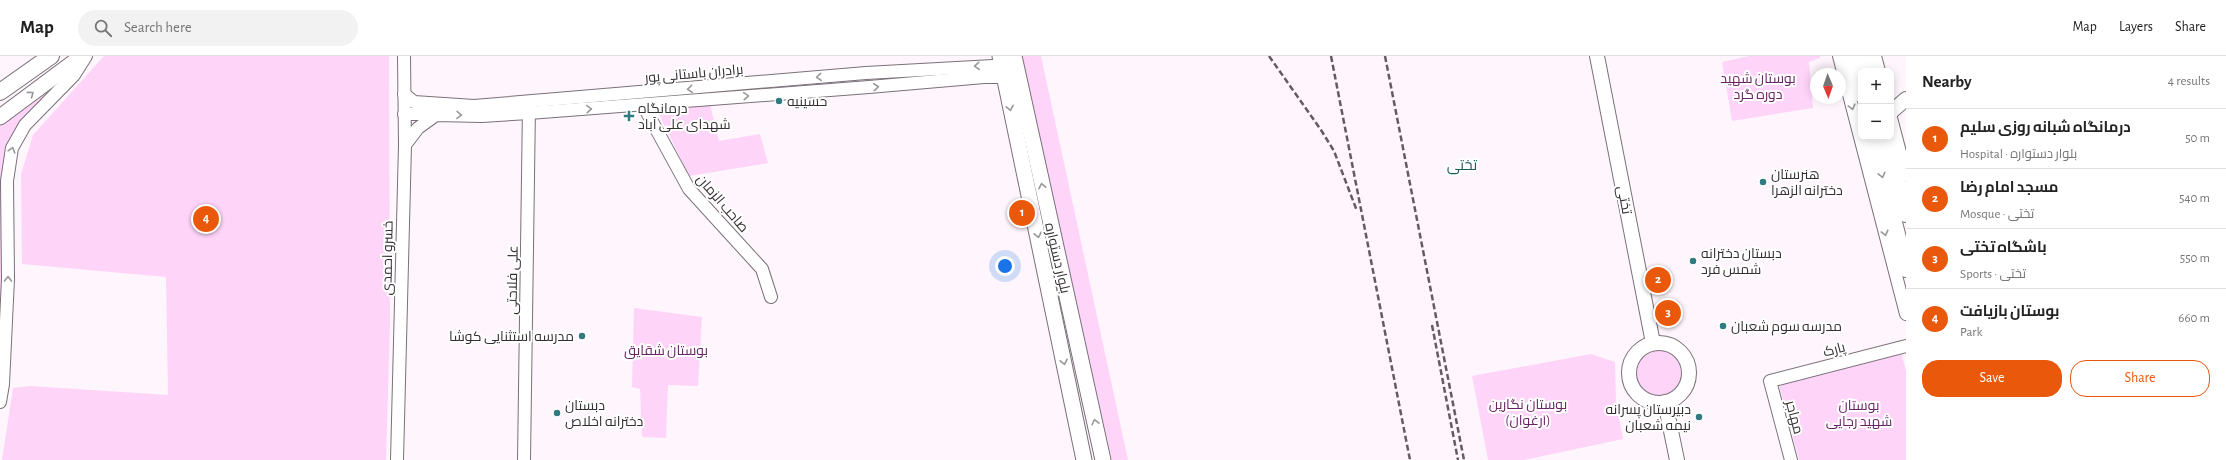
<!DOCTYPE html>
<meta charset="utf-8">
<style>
:root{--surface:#fff;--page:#f2f2f2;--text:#222;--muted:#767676;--line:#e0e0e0;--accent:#ea580c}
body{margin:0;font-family:"Alegreya Sans",Cairo,sans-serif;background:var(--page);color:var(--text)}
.controls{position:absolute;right:12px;top:12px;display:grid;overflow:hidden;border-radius:8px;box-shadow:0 2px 10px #0003}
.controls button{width:36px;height:36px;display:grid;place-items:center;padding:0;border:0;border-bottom:1px solid var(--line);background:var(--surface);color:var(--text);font:20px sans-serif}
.compass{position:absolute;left:1810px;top:12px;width:36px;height:36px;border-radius:50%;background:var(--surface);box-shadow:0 2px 10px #0003;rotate:178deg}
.you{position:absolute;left:1005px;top:210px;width:14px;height:14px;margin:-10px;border:3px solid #fff;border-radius:50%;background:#1a73e8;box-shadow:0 0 0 6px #1a73e833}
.badge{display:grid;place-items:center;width:26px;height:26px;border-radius:50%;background:var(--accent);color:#fff;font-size:13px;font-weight:700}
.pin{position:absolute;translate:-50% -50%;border:2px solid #fff;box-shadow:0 1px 4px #0006}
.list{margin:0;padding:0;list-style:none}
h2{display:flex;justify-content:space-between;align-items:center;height:52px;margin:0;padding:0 16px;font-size:17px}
h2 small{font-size:13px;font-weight:400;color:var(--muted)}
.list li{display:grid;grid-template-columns:26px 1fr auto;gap:12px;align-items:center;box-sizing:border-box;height:60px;padding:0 16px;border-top:1px solid var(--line)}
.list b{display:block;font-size:15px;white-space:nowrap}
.list p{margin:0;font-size:13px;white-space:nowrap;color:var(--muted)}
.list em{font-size:13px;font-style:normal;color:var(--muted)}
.actions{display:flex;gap:8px;padding:12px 16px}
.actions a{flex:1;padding:9px 0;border:1px solid var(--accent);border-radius:16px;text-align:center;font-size:14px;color:var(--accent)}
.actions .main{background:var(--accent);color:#fff}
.icon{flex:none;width:22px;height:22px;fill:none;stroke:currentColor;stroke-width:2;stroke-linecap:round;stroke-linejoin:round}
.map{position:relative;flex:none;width:1906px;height:404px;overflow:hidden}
header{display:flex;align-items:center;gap:24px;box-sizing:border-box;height:56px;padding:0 20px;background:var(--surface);border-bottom:1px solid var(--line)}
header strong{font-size:19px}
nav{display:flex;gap:22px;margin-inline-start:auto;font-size:14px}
.search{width:280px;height:36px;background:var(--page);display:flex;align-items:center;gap:10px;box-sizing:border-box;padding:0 14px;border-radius:22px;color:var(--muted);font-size:15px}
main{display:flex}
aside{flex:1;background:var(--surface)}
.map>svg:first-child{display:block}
.green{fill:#fed4f9}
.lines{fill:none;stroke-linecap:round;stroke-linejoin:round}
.tertiary-casing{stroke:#7a7079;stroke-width:14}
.secondary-casing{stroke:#7a7079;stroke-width:16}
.primary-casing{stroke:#7a7079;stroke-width:17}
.trunk-casing{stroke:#7a7079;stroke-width:18}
.tertiary{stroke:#fff;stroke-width:12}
.secondary{stroke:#fff;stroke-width:14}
.primary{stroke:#fff;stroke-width:15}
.trunk{stroke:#fff;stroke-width:16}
.rail{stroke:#625c61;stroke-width:2.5;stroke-dasharray:6 3;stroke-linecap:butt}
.oneway{stroke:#9a9799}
.poi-dot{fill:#317a7f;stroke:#fff;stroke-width:1.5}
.labels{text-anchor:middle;stroke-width:4;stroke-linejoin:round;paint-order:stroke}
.street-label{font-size:14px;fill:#342f33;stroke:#fff}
.park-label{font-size:14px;fill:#692465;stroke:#fff}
.poi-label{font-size:14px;fill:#342f33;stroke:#fff;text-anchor:start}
.neighbourhood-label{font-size:15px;fill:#1f5a5e;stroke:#fff}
</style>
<header>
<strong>Map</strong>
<div class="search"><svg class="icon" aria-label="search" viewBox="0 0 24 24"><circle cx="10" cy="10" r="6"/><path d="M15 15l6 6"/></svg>Search here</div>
<nav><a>Map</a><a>Layers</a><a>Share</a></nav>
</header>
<main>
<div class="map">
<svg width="1906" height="404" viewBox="0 0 1906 404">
<rect width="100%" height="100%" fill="#fef6fc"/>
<g class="green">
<path d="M104 0H389L390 266 386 404H2L13 332 30 330 168 339 166 221 22 208 21 118 33 79Z"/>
<path d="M1021 0H1041L1128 404H1112L1033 61Z"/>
<path d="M1749 0H1820V2L1809 6 1813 52 1732 65 1722 6Z"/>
<path d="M77 10C56 30 30 51 14 76 0 107 2 152 3 187 3 211 3 239 0 263V70Z"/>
<path d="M710 48 719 85 760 78 768 107 689 120 657 54Z"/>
<path d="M634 252 702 261 698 330 668 329 666 382 642 381 640 333 632 331Z"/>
<circle cx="1659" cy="317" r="24"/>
<path d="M1901 296 1906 315V404H1799L1779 329Z"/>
<path d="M1591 298 1615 306 1616 346 1623 383 1524 404H1488L1472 320Z"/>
</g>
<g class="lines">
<defs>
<g id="tertiary">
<path d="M1839 0 1906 258"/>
<path d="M1875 0 1879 15"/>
<path d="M404 38 414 46 474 50 866 17 1011 9"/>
<path d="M643 49 689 133 762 213 771 241"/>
<path d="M404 58H437"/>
<path d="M1891 62 1906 119"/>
<path d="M405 89 418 72 436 59 482 60 529 57 869 31 984 21H1013"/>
<path d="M0 346 3 328 8 223 7 125 12 92 25 69 74 19 86 0"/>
<path d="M397 404 405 89 404 0"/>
<path d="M524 404 529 50"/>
<path d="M1791 404 1770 325 1906 290"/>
</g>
<g id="secondary">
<path d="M1597 0 1653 287"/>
<path d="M1891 56 1906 43"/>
<circle cx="1659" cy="317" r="30"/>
<path d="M1665 346 1677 404"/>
</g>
<g id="primary">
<path d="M1000 0 1084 404"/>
<path d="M1014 0 1103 404"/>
<path d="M0 61 82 0"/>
</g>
<g id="trunk">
<path d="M1851 0 1861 38"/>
<path d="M1865 0 1869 15"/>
<path d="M0 36 51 0"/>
<path d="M1872 81 1906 213"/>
<path d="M1886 81 1906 158"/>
</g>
</defs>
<use href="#tertiary" class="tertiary-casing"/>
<use href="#secondary" class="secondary-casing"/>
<use href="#primary" class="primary-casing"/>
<use href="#trunk" class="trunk-casing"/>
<use href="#tertiary" class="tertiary"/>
<use href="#secondary" class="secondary"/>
<use href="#primary" class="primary"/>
<use href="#trunk" class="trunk"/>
<g class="rail">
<path d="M1269 0 1321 74 1334 95 1357 155"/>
<path d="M1331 0 1410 404"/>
<path d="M1385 0 1464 404"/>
<path d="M1432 269 1458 404"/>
</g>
</g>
<defs><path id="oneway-chevron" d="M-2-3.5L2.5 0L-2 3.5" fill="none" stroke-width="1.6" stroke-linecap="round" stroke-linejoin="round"/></defs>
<g class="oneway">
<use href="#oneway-chevron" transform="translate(977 10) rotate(176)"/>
<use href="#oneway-chevron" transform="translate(819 21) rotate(175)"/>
<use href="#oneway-chevron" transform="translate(876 31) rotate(-5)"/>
<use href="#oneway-chevron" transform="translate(690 33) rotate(175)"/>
<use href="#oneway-chevron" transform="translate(31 38) rotate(-37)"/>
<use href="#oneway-chevron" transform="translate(746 40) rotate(-4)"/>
<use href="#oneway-chevron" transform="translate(1852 51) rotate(75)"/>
<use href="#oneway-chevron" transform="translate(1010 52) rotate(78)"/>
<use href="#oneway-chevron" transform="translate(589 53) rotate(-4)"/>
<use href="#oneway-chevron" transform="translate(459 59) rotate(1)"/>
<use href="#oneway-chevron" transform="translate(12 94) rotate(-73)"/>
<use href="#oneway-chevron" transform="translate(1882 119) rotate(76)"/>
<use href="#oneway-chevron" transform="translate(1042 130) rotate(-102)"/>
<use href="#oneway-chevron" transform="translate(1885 177) rotate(75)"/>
<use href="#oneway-chevron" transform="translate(1038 179) rotate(78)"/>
<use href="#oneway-chevron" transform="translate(8 223) rotate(-89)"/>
<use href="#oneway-chevron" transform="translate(1064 306) rotate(78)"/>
<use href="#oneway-chevron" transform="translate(1095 366) rotate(-103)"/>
</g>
<g class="poi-dot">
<circle cx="779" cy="45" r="4"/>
<path d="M627 54h4v4h4v4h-4v4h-4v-4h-4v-4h4z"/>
<circle cx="1763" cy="126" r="4"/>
<circle cx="1693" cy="205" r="4"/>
<circle cx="1723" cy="270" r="4"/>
<circle cx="582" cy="280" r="4"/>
<circle cx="557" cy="357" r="4"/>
<circle cx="1699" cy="361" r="4"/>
</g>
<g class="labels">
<g class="street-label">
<text transform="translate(694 17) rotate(-5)" y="5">برادران باستانی پور</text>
<text transform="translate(1625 144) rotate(79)" y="5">تختی</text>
<text transform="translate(723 147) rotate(49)" y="5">صاحب الزمان</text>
<text transform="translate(387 202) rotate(-89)" y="5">خسرو احمدی</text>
<text transform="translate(1058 202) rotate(77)" y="5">بلوار دستواره</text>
<text transform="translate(512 224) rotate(-89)" y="5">علی فلاحتی</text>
<text transform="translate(1834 293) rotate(-15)" y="5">پارک</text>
<text transform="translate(1795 361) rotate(75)" y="5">مهاجر</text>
</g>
<g class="park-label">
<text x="1758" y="27">بوستان شهید<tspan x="1758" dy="16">دوره گرد</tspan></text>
<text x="666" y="299">بوستان شقایق</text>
<text x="1528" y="353">بوستان نگارین<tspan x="1528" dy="16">(ارغوان)</tspan></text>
<text x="1859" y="354">بوستان<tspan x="1859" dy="16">شهید رجایی</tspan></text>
</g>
<g class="poi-label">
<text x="787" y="50">حسینیه</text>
<text x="638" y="57">درمانگاه<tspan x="638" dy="16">شهدای علی آباد</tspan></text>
<text x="1771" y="123">هنرستان<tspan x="1771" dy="16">دخترانه الزهرا</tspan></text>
<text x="1701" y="202">دبستان دخترانه<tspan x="1701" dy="16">شمس فرد</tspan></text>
<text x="1731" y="275">مدرسه سوم شعبان</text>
<text x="574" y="285" text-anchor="end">مدرسه استثنایی کوشا</text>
<text x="565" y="354">دبستان<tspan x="565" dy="16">دخترانه اخلاص</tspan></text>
<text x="1691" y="358" text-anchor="end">دبیرستان پسرانه<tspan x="1691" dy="16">نیمه شعبان</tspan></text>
</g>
<g class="neighbourhood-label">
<text x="1462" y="114">تختی</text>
</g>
</g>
</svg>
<div class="controls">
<button>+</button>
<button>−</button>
</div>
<svg class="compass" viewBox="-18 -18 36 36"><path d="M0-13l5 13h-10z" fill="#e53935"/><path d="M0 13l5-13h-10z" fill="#767676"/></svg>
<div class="you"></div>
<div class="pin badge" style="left:1022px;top:157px">1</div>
<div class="pin badge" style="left:1658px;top:224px">2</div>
<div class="pin badge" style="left:1668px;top:257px">3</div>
<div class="pin badge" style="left:206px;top:163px">4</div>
</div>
<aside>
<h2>Nearby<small>4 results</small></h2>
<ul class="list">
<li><span class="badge">1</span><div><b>درمانگاه شبانه روزی سلیم</b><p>Hospital · بلوار دستواره</p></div><em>50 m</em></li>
<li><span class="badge">2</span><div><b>مسجد امام رضا</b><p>Mosque · تختی</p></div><em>540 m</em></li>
<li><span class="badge">3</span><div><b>باشگاه تختی</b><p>Sports · تختی</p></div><em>550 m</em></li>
<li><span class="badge">4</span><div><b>بوستان بازیافت</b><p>Park</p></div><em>660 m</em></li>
</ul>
<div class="actions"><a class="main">Save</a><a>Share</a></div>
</aside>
</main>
